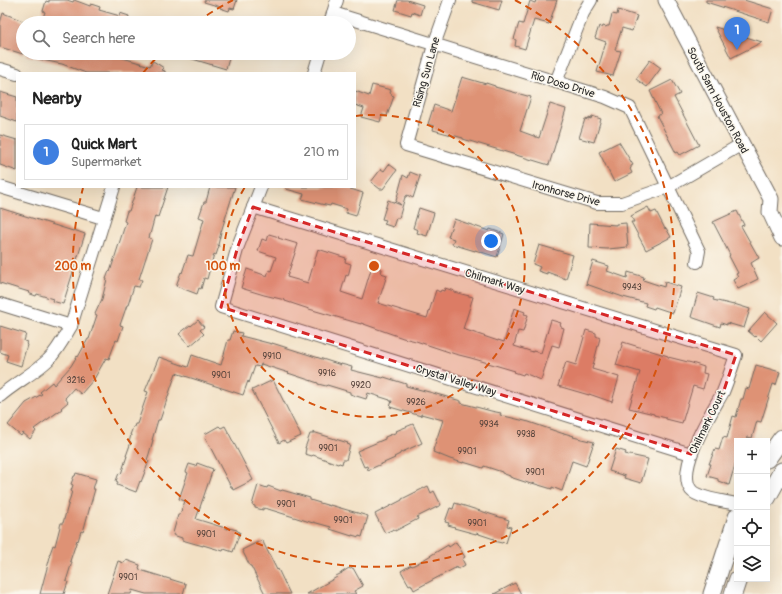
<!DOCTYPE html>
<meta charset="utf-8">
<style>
:root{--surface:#fff;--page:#f6f6f6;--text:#222;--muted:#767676;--line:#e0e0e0;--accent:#0f766e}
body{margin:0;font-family:Pangolin,sans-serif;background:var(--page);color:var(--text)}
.controls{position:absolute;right:12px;bottom:12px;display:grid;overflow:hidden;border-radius:0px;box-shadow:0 4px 16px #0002}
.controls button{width:36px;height:36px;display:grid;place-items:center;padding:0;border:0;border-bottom:1px solid var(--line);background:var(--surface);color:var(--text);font:20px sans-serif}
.you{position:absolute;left:491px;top:241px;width:14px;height:14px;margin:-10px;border:3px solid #fff;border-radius:50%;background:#1a73e8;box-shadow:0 0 0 6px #1a73e833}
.badge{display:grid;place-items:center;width:26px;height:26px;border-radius:50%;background:var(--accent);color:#fff;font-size:13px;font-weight:700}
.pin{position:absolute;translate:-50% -33px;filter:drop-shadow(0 1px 2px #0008)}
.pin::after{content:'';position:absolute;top:21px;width:14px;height:12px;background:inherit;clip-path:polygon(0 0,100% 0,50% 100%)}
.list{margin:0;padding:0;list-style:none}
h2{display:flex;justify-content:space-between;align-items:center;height:52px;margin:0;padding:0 16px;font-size:17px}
h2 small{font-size:13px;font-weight:400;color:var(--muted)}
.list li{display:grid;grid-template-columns:26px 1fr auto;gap:12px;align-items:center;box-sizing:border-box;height:56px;margin:0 8px 8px;padding:0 8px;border:1px solid var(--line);border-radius:0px}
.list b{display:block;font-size:15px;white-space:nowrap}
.list p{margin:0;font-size:13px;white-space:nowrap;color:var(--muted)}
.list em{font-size:13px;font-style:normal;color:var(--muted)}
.icon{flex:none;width:22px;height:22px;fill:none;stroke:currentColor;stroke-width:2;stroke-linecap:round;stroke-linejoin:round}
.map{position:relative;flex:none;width:782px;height:594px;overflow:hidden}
.search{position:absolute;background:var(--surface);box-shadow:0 4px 16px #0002;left:16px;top:16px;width:340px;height:44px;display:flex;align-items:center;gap:10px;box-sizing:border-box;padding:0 14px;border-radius:22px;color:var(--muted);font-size:15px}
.panel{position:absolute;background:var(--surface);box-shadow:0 4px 16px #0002;left:16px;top:72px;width:340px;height:116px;border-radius:0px}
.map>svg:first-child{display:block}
.building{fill:#de9274}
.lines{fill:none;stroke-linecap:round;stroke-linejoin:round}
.minor-casing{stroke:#716a61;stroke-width:14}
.tertiary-casing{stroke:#716a61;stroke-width:17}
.secondary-casing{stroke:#716a61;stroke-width:19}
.minor{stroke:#fff;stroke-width:12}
.tertiary{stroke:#fff;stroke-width:15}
.secondary{stroke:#fff;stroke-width:17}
.marked{fill:#d62828;fill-opacity:0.2;stroke:#d62828;stroke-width:3;stroke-dasharray:8 5;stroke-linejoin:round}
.ring{fill:none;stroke:#d5540f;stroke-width:2;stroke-dasharray:7 5}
.labels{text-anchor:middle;stroke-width:3;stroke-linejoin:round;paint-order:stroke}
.number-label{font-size:9px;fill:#58453d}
.street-label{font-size:11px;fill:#2b2b2b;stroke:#fbf7ec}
.centre{fill:#d5540f;stroke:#fbf7ec;stroke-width:2}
.ring-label{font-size:12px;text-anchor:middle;font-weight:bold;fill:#d5540f;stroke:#fbf7ec;stroke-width:3;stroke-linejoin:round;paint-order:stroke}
</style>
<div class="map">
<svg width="782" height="594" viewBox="0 0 782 594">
<rect width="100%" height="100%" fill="#fbf7ec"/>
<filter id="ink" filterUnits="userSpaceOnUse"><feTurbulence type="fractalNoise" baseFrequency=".025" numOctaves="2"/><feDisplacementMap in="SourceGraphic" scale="8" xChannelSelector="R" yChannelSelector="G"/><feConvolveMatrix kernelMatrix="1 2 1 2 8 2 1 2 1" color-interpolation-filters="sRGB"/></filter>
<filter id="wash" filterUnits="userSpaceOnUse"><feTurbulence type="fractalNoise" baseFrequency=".012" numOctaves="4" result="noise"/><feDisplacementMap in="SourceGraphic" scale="16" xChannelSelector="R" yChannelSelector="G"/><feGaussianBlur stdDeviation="0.9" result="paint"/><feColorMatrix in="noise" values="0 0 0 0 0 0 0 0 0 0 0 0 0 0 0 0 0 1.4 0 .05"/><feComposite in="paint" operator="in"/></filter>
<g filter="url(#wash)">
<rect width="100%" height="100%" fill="#f2e0c4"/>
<g id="blocks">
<g class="building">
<path d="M49 0H67L73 2 74 0 90 6 91 4 100 7 99 10 120 16V13L129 16 128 19 135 21V23H75L61 19V23H41L45 12 43 11 46 1 49 2Z"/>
<path d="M205 0H237L234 9 230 8 229 11 220 8 221 7 204 2Z"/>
<path d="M398 0H407L423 5 420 15 412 12 411 15 395 10Z"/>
<path d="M472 0H502L499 10 472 2Z"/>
<path d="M536 0H557L549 24 534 20 525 49 515 46 516 40 514 39 519 23 523 24 530 1 535 3Z"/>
<path d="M706 0H744L773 9 769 22 706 2Z"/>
<path d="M618 10 637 16 632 31 622 28 615 50 621 51 613 76 597 72 606 42 595 38 599 26 602 28 603 26 606 27 607 26H609L612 14 617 15Z"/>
<path d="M3 13 23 21V54L0 47V23Z"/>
<path d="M715 27 731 32 732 27 747 32 746 37 762 42 731 58Z"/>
<path d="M27 53H106L150 66 153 61 164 68 162 70 165 71V73H86L62 64 47 61 26 55Z"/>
<path d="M179 53H229V54L230 55 226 69 179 55Z"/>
<path d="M650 60 661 68 647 87 636 79Z"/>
<path d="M462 77 486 84V83L495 86V87L531 97 520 131 539 138 550 104 566 109 549 165 463 139V138L433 130 434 126 428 124 434 105 451 111Z"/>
<path d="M672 80 680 94 674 97 699 145 680 155 678 152 676 153 657 116 661 114 650 91Z"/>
<path d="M372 85 391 90 390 93 392 94 391 95 394 96 387 116 382 115 380 122 361 117 364 108 355 105V91L369 96Z"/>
<path d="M0 92 17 97V122L0 116Z"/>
<path d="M592 116 601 119 594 142 579 138 585 119 589 120V118L591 119Z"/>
<path d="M0 135 17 140V171L0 165Z"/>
<path d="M619 142 633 165 631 166V168L630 169 632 173 614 182 599 152Z"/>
<path d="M389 164 397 170 383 189H380L371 182 381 169 384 171Z"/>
<path d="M410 172 420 176 413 198 407 195 406 197H405L399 218H396L393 227 384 224 386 220 382 219 388 200 401 205 396 201 403 175 408 178Z"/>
<path d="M137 187H168L158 217 155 216 149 238 152 239 139 279 142 280 139 287 134 286 128 305H127L120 325 123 326 118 341 116 340 109 359 106 358 94 379 81 394 74 388 65 398 68 402 61 408 62 409 34 429 36 431 30 439 23 433 21 436 8 425 26 403 42 394 40 392 52 382 54 385 71 366 77 356 78 357 88 339H89L97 315 95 314 102 299 107 279H106L109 271 110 272 126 222 124 221 127 211H129Z"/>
<path d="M210 187H235L221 232 218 245 219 246 216 255 214 254 207 279 204 278 201 289 199 288 197 294 176 286 181 272 182 273 188 255 193 256 204 219 199 217 204 202H206Z"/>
<path d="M286 187H344L363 193 356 216 346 213 347 209 331 204 330 206 321 204 302 199 304 194 286 189Z"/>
<path d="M648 207 651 213 656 211 665 229 666 228 671 237 646 250 631 222H634L631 216Z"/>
<path d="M0 208 73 231 74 230 85 234 63 304 52 301 53 299 37 294 36 296 28 293 29 292 0 283Z"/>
<path d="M419 208 434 213 427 236 417 233 418 230 413 228Z"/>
<path d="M737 211 744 225 741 226 759 258 751 263 758 279 738 289 733 280 738 277 736 274 738 273 729 256 730 255 713 222Z"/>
<path d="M454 219 489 231 490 229 504 234 497 257 475 250V251L452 244 454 239 448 237Z"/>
<path d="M590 223 616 225V224L626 223 628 247 608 249 589 248Z"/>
<path d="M269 234 279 237 278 238 298 244 287 277 308 283 318 249 346 258 345 262 351 264 348 276 346 275 341 292 362 299 372 266 382 269 381 273 387 275 378 303 427 318 436 290 440 292 441 290 444 291 445 288 454 291V292L473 297 463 329 498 341V340L504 342 514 308 525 312 524 314 528 315 523 332 518 331 514 346 533 352V351L541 353 551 320 561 323 560 325H561V327L564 328 559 347 552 345 541 380 524 373 523 375 514 372 515 371 488 363 471 358 455 354 416 341 403 338 361 323V324L309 309 285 301V300L264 295 241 288 247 269 267 276 269 270 271 271 276 257 258 251 262 239 267 241Z"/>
<path d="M539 245 573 255 566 279 547 272V274L538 271 540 267 533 264Z"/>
<path d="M593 261 609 266 607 271 627 278 628 272 644 277 643 280 664 287 665 282 681 287 673 313 655 307 654 309 645 306 646 303 623 297 586 284Z"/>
<path d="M698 293 714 298 713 300 734 305V304L750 309 744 328 727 323V325L721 323 720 327 691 317Z"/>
<path d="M765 312 777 323 761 341 756 336 755 337 748 331Z"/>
<path d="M198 320 204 327 200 330 204 334 190 346 179 334 190 325 191 326Z"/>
<path d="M0 326 26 334 24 341 27 342 26 344 27 345 21 366 6 361 8 355 0 352Z"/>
<path d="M586 330 596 333V336L600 338 592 369 619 377 612 402 589 394V395L558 386 566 362 576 365Z"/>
<path d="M233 331 242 333 241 336 272 344V343L341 365V364L352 367 351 370 383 378 384 377 406 384V386L433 393 461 401V403L491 411 501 413 500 415 529 422 564 434V433L574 436 573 437 594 442 586 466 572 461 562 491 552 487V489L532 483 531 484 510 477V476L502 473V472L484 466 483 468 470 464 463 462V463L450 459 433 452 434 450H433L443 420 421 414V416L390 407 392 401H390V400L368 393 366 399 350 394V392L327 385 326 386 318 384V383L288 373H289L261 364 260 367 255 366 249 383 248 381 243 395 176 373 160 420H158L152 440H153L149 454 147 460 149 461 146 469 141 482 140 481 136 492 117 485 118 482 116 481 119 473 121 474 127 456H126L131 442H129L131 435H130L133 427H134L135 424H137L148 392 145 391 159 357 188 367 192 355 221 365 228 340H230Z"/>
<path d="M623 342 668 356V357L692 363 704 367 703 373 707 374 703 389 693 386 682 423 666 419V418L654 415V414L629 408 640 372 616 365Z"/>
<path d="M756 365 780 372 776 385 773 384 761 422 757 421 752 438 747 437 746 441H737V458L729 485 718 481V479L707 476 711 464H709L715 449 719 450 723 437 727 438 733 416 736 417 741 399H743L746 388 749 389Z"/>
<path d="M273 380 301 436 286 443 284 440 279 443 252 390Z"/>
<path d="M413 424 422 443 400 453V454L394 457 395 458 368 470 367 466 364 467 357 451 385 439V437L397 432 396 431Z"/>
<path d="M219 426 221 428 225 426 253 480 233 490 232 487H231L205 437 206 436 205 434Z"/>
<path d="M313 432 348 443 347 444 350 445 346 460H343L342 464 339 463 338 464 313 455 312 456 305 454 306 448H305L310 434H313Z"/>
<path d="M616 449 626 452 625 454 648 459 641 483 624 478 625 476 609 471Z"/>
<path d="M197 463 213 469 196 519 222 527 228 529 229 528 237 530V531L240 532 233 552 224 549 223 551 203 545V546L182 540V538L173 535 174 533H173L178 515H180L185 501 179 499 188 473 186 472 189 464 196 466Z"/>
<path d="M76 473 96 479 93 489H95L91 503 83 532 81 531 78 541 77 540 70 561 72 562 66 581 68 582 64 594H40L50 557 49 556 52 548 53 545 55 546 61 523H63L72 491H71L73 485 71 484 74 476H75Z"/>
<path d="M258 485 267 488 268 486 281 491 282 490 310 498V500L330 506V505L368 516 362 537 359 536V537L352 535V536L330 529 331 527 313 522V523L268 509 263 508V510L255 508V506L252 505Z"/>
<path d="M428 486 431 493 434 491 441 505 417 517 418 519 395 531 394 529 385 533 375 514 402 500V499Z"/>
<path d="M455 503 509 520 507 526 511 527 506 543 503 542 502 543 493 541 494 539 476 533V534L454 528 455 527 448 525 449 523 445 522 450 508 453 509Z"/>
<path d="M262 540 277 570 278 569 290 594H265L251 566H250L242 550Z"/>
<path d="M456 542 465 557 462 559 465 565 458 569 457 567 414 590 411 584 409 585 401 571 411 565 412 566 418 563 448 545 449 547Z"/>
<path d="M126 560 140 565 139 568 140 569V570L186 584 183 594H146L132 590 131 594H107L118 561 124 563Z"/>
<path d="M349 568 350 569 353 568 363 586 354 591 356 594H307L337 577 336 576 342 573H341Z"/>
<path d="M515 583 521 594H494Z"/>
</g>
</g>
</g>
<g filter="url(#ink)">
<use href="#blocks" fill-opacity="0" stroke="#716a61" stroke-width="1"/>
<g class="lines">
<defs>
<g id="minor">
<path d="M450 0 434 45 406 145 597 203H622L668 187 742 144"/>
<path d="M333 13 605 97 630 108 699 251 697 262"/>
<path d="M330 23 337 0"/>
<path d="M0 69 17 74"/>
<path d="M314 73 320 53"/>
<path d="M556 82 583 13 591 0"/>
<path d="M0 187 103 218"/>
<path d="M261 187 238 246 221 307 691 454"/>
<path d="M253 207 736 355C732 367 728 380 723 392 712 412 675 469 691 490 697 498 727 502 737 504"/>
<path d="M0 304 71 326"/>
<path d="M0 396C15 383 33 374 48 360 58 350 64 338 71 326L114 187"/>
</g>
<path id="tertiary" d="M666 0 771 199 770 212 782 238"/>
<g id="secondary">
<path d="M767 459 782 438"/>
<path d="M767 498 782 471"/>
<path d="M712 594 737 517"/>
<path d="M733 594 738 579"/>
</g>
</defs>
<use href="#minor" class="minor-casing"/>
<use href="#tertiary" class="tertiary-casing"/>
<use href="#secondary" class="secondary-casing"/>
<use href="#minor" class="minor"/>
<use href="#tertiary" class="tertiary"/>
<use href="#secondary" class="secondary"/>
</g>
</g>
<path class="marked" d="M253 207 736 355 724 390 691 454 221 307 238 246Z"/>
<g class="ring">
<path d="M356 116A151 151 0 1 1 245 187"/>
<path d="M143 73A301 301 0 0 1 161 53M197 22A301 301 0 0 1 233 0M515 0A301 301 0 1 1 83 188"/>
</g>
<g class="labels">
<g class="number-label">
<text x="632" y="290">9943</text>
<text x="272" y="359">9910</text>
<text x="327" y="376">9916</text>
<text x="221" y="378">9901</text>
<text x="76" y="383">3216</text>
<text x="361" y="388">9920</text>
<text x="416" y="405">9926</text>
<text x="489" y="427">9934</text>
<text x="526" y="437">9938</text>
<text x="328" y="451">9901</text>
<text x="467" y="454">9901</text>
<text x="535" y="475">9901</text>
<text x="286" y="507">9901</text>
<text x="343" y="523">9901</text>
<text x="477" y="526">9901</text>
<text x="206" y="537">9901</text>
<text x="128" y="580">9901</text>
</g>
<g class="street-label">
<text transform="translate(426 72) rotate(-74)" y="4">Rising Sun Lane</text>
<text transform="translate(563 84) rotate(17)" y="4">Rio Doso Drive</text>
<text transform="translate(718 100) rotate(62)" y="4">South Sam Houston Road</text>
<text transform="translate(566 193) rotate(15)" y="4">Ironhorse Drive</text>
<text transform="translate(495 281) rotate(17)" y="4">Chilmark Way</text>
<text transform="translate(456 380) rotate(17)" y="4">Crystal Valley Way</text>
<text transform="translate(707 422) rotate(-64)" y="4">Chilmark Court</text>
</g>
</g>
<circle cx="374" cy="266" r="6" class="centre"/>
<g class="ring-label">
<text x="223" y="270">100 m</text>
<text x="73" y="270">200 m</text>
</g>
</svg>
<div class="controls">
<button>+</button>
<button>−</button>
<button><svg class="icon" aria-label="locate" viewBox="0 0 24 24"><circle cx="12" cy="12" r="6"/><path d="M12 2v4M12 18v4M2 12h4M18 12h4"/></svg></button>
<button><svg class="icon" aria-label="layers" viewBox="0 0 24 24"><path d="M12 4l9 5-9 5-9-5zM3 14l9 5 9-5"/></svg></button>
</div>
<div class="you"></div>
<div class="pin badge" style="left:737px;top:50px;background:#3f7fe0">1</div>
<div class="search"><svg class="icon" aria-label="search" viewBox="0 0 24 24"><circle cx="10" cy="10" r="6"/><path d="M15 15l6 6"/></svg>Search here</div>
<section class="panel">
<h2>Nearby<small></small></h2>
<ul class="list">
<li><span class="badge" style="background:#3f7fe0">1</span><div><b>Quick Mart</b><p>Supermarket</p></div><em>210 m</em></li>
</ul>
</section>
</div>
